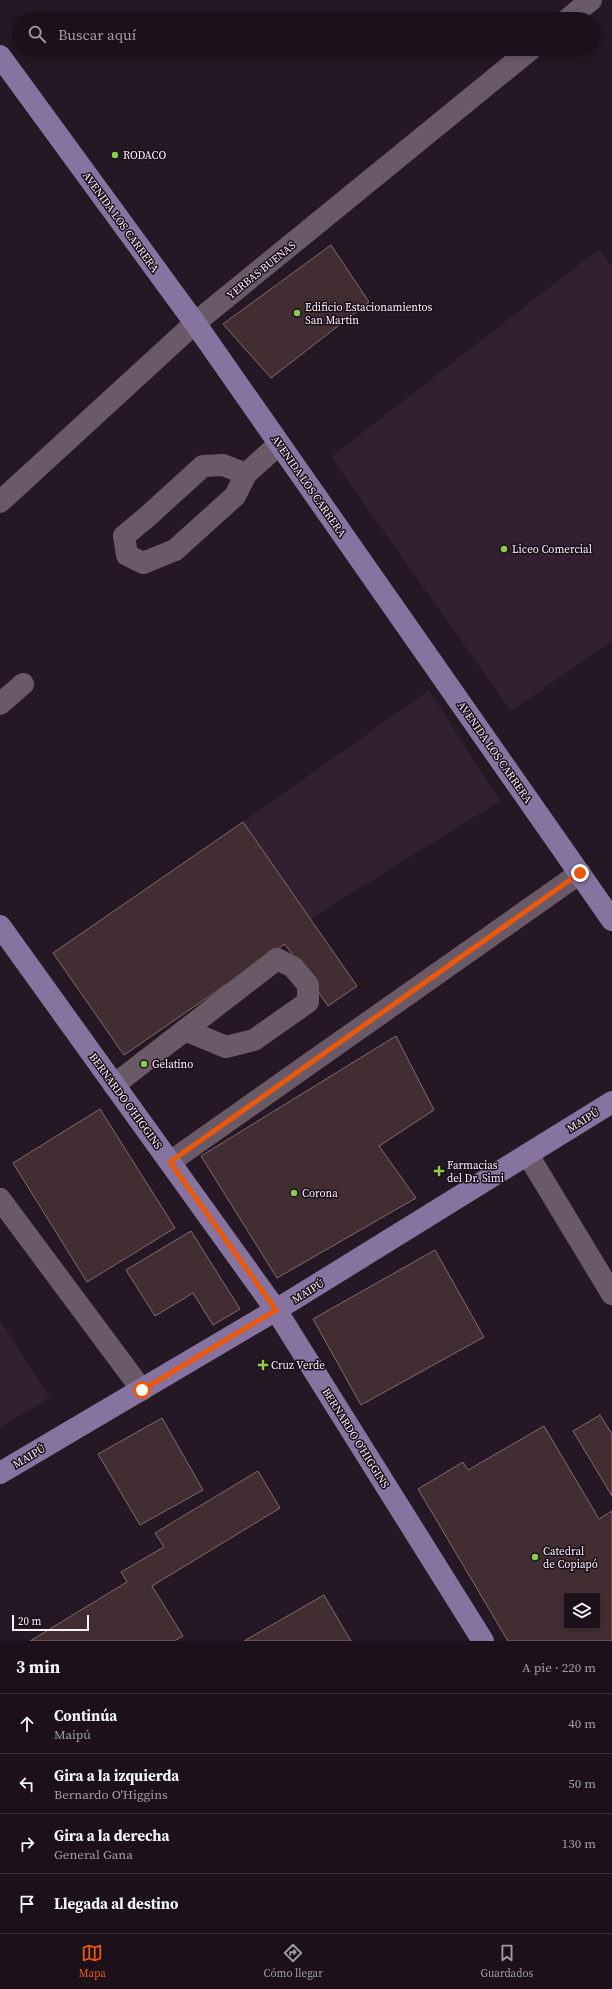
<!DOCTYPE html>
<html lang="es">
<meta charset="utf-8">
<style>
:root{--surface:#1c111a;--page:#251a23;--text:#f1f3f6;--muted:#a09da2;--line:#3a3139;--accent:#ea580c}
body{margin:0;font-family:"Source Serif 4",serif;background:var(--page);color:var(--text)}
.controls{position:absolute;right:12px;bottom:12px;display:grid;overflow:hidden;border-radius:0px;box-shadow:0 2px 6px #0003}
.controls button{width:36px;height:36px;display:grid;place-items:center;padding:0;border:0;border-bottom:1px solid var(--line);background:var(--surface);color:var(--text);font:20px sans-serif}
.scale{position:absolute;left:12px;bottom:10px;width:77px;box-sizing:border-box;padding-left:4px;border:2px solid #f9eff7;border-top:0;font-size:11px;line-height:14px;white-space:nowrap;color:#f9eff7;-webkit-text-stroke:3px #1b0e1a;paint-order:stroke}
.stop{position:absolute;width:12px;height:12px;margin:-9px;border:3px solid #ea580c;border-radius:50%;background:#fff}
.stop.end{background:#ea580c;border-color:#fff;box-shadow:0 1px 4px #0008}
.list{margin:0;padding:0;list-style:none}
h2{display:flex;justify-content:space-between;align-items:center;height:52px;margin:0;padding:0 16px;font-size:17px}
h2 small{font-size:13px;font-weight:400;color:var(--muted)}
.list li{display:grid;grid-template-columns:26px 1fr auto;gap:12px;align-items:center;box-sizing:border-box;height:60px;padding:0 16px;border-top:1px solid var(--line)}
.list b{display:block;font-size:15px;white-space:nowrap}
.list p{margin:0;font-size:13px;white-space:nowrap;color:var(--muted)}
.list em{font-size:13px;font-style:normal;color:var(--muted)}
.icon{flex:none;width:22px;height:22px;fill:none;stroke:currentColor;stroke-width:2;stroke-linecap:round;stroke-linejoin:round}
.map{position:relative;flex:none;width:612px;height:1641px;overflow:hidden}
.search{position:absolute;background:var(--surface);box-shadow:0 2px 6px #0003;left:12px;right:12px;top:12px;height:44px;display:flex;align-items:center;gap:10px;box-sizing:border-box;padding:0 14px;border-radius:22px;color:var(--muted);font-size:15px}
.sheet{height:292px;background:var(--surface)}
nav{display:flex;justify-content:space-around;align-items:center;box-sizing:border-box;height:56px;border-top:1px solid var(--line);background:var(--surface);font-size:11px;color:var(--muted)}
nav a{display:grid;justify-items:center;gap:2px}
nav .on{color:var(--accent)}
.map>svg:first-child{display:block}
.built{fill:#322030}
.building{fill:#422e32;stroke:#826b70;fill-rule:evenodd}
.lines{fill:none;stroke-linecap:round;stroke-linejoin:round}
.minor{stroke:#6a5a68;stroke-width:22}
.major{stroke:#8773a0;stroke-width:22}
.route{stroke:#ea580c;stroke-width:5}
.poi-dot{fill:#8ace47;stroke:#1b0e1a;stroke-width:1.5}
.labels{text-anchor:middle;stroke-width:3;stroke-linejoin:round;paint-order:stroke}
.poi-label{font-size:11px;fill:#f9eff7;stroke:#1b0e1a;text-anchor:start}
.street-label{font-size:11px;fill:#f9eff7;stroke:#1b0e1a}
</style>
<div class="map">
<svg width="612" height="1641" viewBox="0 0 612 1641">
<rect width="100%" height="100%" fill="#251723"/>
<g class="built">
<path d="M599 249 612 266V641L511 711 331 457Z"/>
<path d="M429 690 500 801 310 919 243 822Z"/>
<path d="M0 1320 50 1398 0 1427Z"/>
</g>
<g class="building">
<path d="M331 245 369 302 271 378 223 324Z"/>
<path d="M243 822 357 986 328 1006 285 944 124 1055 53 953Z"/>
<path d="M396 1036 434 1110 379 1146 416 1198 277 1278 201 1156Z"/>
<path d="M100 1109 175 1228 87 1282 13 1163Z"/>
<path d="M191 1231 240 1309 213 1325 193 1293 155 1316 126 1270Z"/>
<path d="M435 1250 484 1337 361 1405 313 1319Z"/>
<path d="M600 1415 612 1434V1496L573 1431Z"/>
<path d="M162 1418 203 1490 140 1525 98 1454Z"/>
<path d="M544 1426 599 1519 612 1511V1641H508L418 1489 463 1462 468 1470ZM567 1596H597V1626H567Z"/>
<path d="M258 1471 280 1508 152 1586 183 1636 174 1641H30L127 1582 121 1572 164 1547 155 1533Z"/>
<path d="M324 1595 351 1641H244Z"/>
</g>
<g class="lines">
<g class="minor">
<path d="M568 19 591 0"/>
<path d="M246 474 223 465 203 466 147 517 124 536 127 555 143 563 175 550 235 496 246 474 279 444"/>
<path d="M0 502 195 323 531 49"/>
<path d="M0 704 23 684"/>
<path d="M114 1085 277 959 293 967 308 985V1002L254 1040 226 1047 185 1030"/>
<path d="M528 1155 612 1294"/>
<path d="M170 1162 580 873"/>
<path d="M0 1199 142 1390"/>
</g>
<g class="major">
<path d="M0 56 195 323 612 920"/>
<path d="M0 926 276 1310 483 1641"/>
<path d="M0 1473 276 1310 612 1102"/>
</g>
</g>
<g class="lines">
<path class="route" d="M142 1390 276 1310 170 1162 580 873"/>
</g>
<g class="poi-dot">
<circle cx="115" cy="155" r="4"/>
<circle cx="297" cy="313" r="4"/>
<circle cx="504" cy="549" r="4"/>
<circle cx="144" cy="1064" r="4"/>
<path d="M437 1165h4v4h4v4h-4v4h-4v-4h-4v-4h4z"/>
<circle cx="294" cy="1193" r="4"/>
<path d="M261 1359h4v4h4v4h-4v4h-4v-4h-4v-4h4z"/>
<circle cx="535" cy="1557" r="4"/>
</g>
<g class="labels">
<g class="poi-label">
<text x="123" y="159">RODACO</text>
<text x="305" y="311">Edificio Estacionamientos<tspan x="305" dy="13">San Martin</tspan></text>
<text x="512" y="553">Liceo Comercial</text>
<text x="152" y="1068">Gelatino</text>
<text x="447" y="1169">Farmacias<tspan x="447" dy="13">del Dr. Simi</tspan></text>
<text x="302" y="1197">Corona</text>
<text x="271" y="1369">Cruz Verde</text>
<text x="543" y="1555">Catedral<tspan x="543" dy="13">de Copiapó</tspan></text>
</g>
<g class="street-label">
<text transform="translate(121 222) rotate(54)" y="4">AVENIDA LOS CARRERA</text>
<text transform="translate(261 270) rotate(-39)" y="4">YERBAS BUENAS</text>
<text transform="translate(309 486) rotate(55)" y="4">AVENIDA LOS CARRERA</text>
<text transform="translate(495 752) rotate(55)" y="4">AVENIDA LOS CARRERA</text>
<text transform="translate(126 1101) rotate(54)" y="4">BERNARDO O'HIGGINS</text>
<text transform="translate(583 1120) rotate(-32)" y="4">MAIPÚ</text>
<text transform="translate(308 1291) rotate(-32)" y="4">MAIPÚ</text>
<text transform="translate(356 1438) rotate(58)" y="4">BERNARDO O'HIGGINS</text>
<text transform="translate(29 1456) rotate(-31)" y="4">MAIPÚ</text>
</g>
</g>
</svg>
<div class="controls">
<button><svg class="icon" aria-label="layers" viewBox="0 0 24 24"><path d="M12 4l9 5-9 5-9-5zM3 14l9 5 9-5"/></svg></button>
</div>
<div class="scale">20 m</div>
<div class="stop" style="left:142px;top:1390px"></div>
<div class="stop end" style="left:580px;top:873px"></div>
<div class="search"><svg class="icon" aria-label="search" viewBox="0 0 24 24"><circle cx="10" cy="10" r="6"/><path d="M15 15l6 6"/></svg>Buscar aquí</div>
</div>
<section class="sheet">
<h2>3 min<small>A pie · 220 m</small></h2>
<ul class="list">
<li><svg class="icon" aria-label="ahead" viewBox="0 0 24 24"><path d="M12 20V5M6 11l6-6 6 6"/></svg><div><b>Continúa</b><p>Maipú</p></div><em>40 m</em></li>
<li><svg class="icon" aria-label="left" viewBox="0 0 24 24"><path d="M17 20v-9H6M10 6l-5 5 5 5"/></svg><div><b>Gira a la izquierda</b><p>Bernardo O'Higgins</p></div><em>50 m</em></li>
<li><svg class="icon" aria-label="right" viewBox="0 0 24 24"><path d="M7 20v-9h11M14 6l5 5-5 5"/></svg><div><b>Gira a la derecha</b><p>General Gana</p></div><em>130 m</em></li>
<li><svg class="icon" aria-label="arrive" viewBox="0 0 24 24"><path d="M6 21V4h12l-3 4 3 4H6"/></svg><div><b>Llegada al destino</b></div></li>
</ul>
</section>
<nav>
<a class="on"><svg class="icon" aria-label="map" viewBox="0 0 24 24"><path d="M3 6l6-2 6 2 6-2v14l-6 2-6-2-6 2zM9 4v14M15 6v14"/></svg>Mapa</a>
<a><svg class="icon" aria-label="directions" viewBox="0 0 24 24"><path d="M12 3l9 9-9 9-9-9zM9 14v-3h6M13 9l2 2-2 2"/></svg>Cómo llegar</a>
<a><svg class="icon" aria-label="saved" viewBox="0 0 24 24"><path d="M7 4h10v16l-5-4-5 4z"/></svg>Guardados</a>
</nav>
